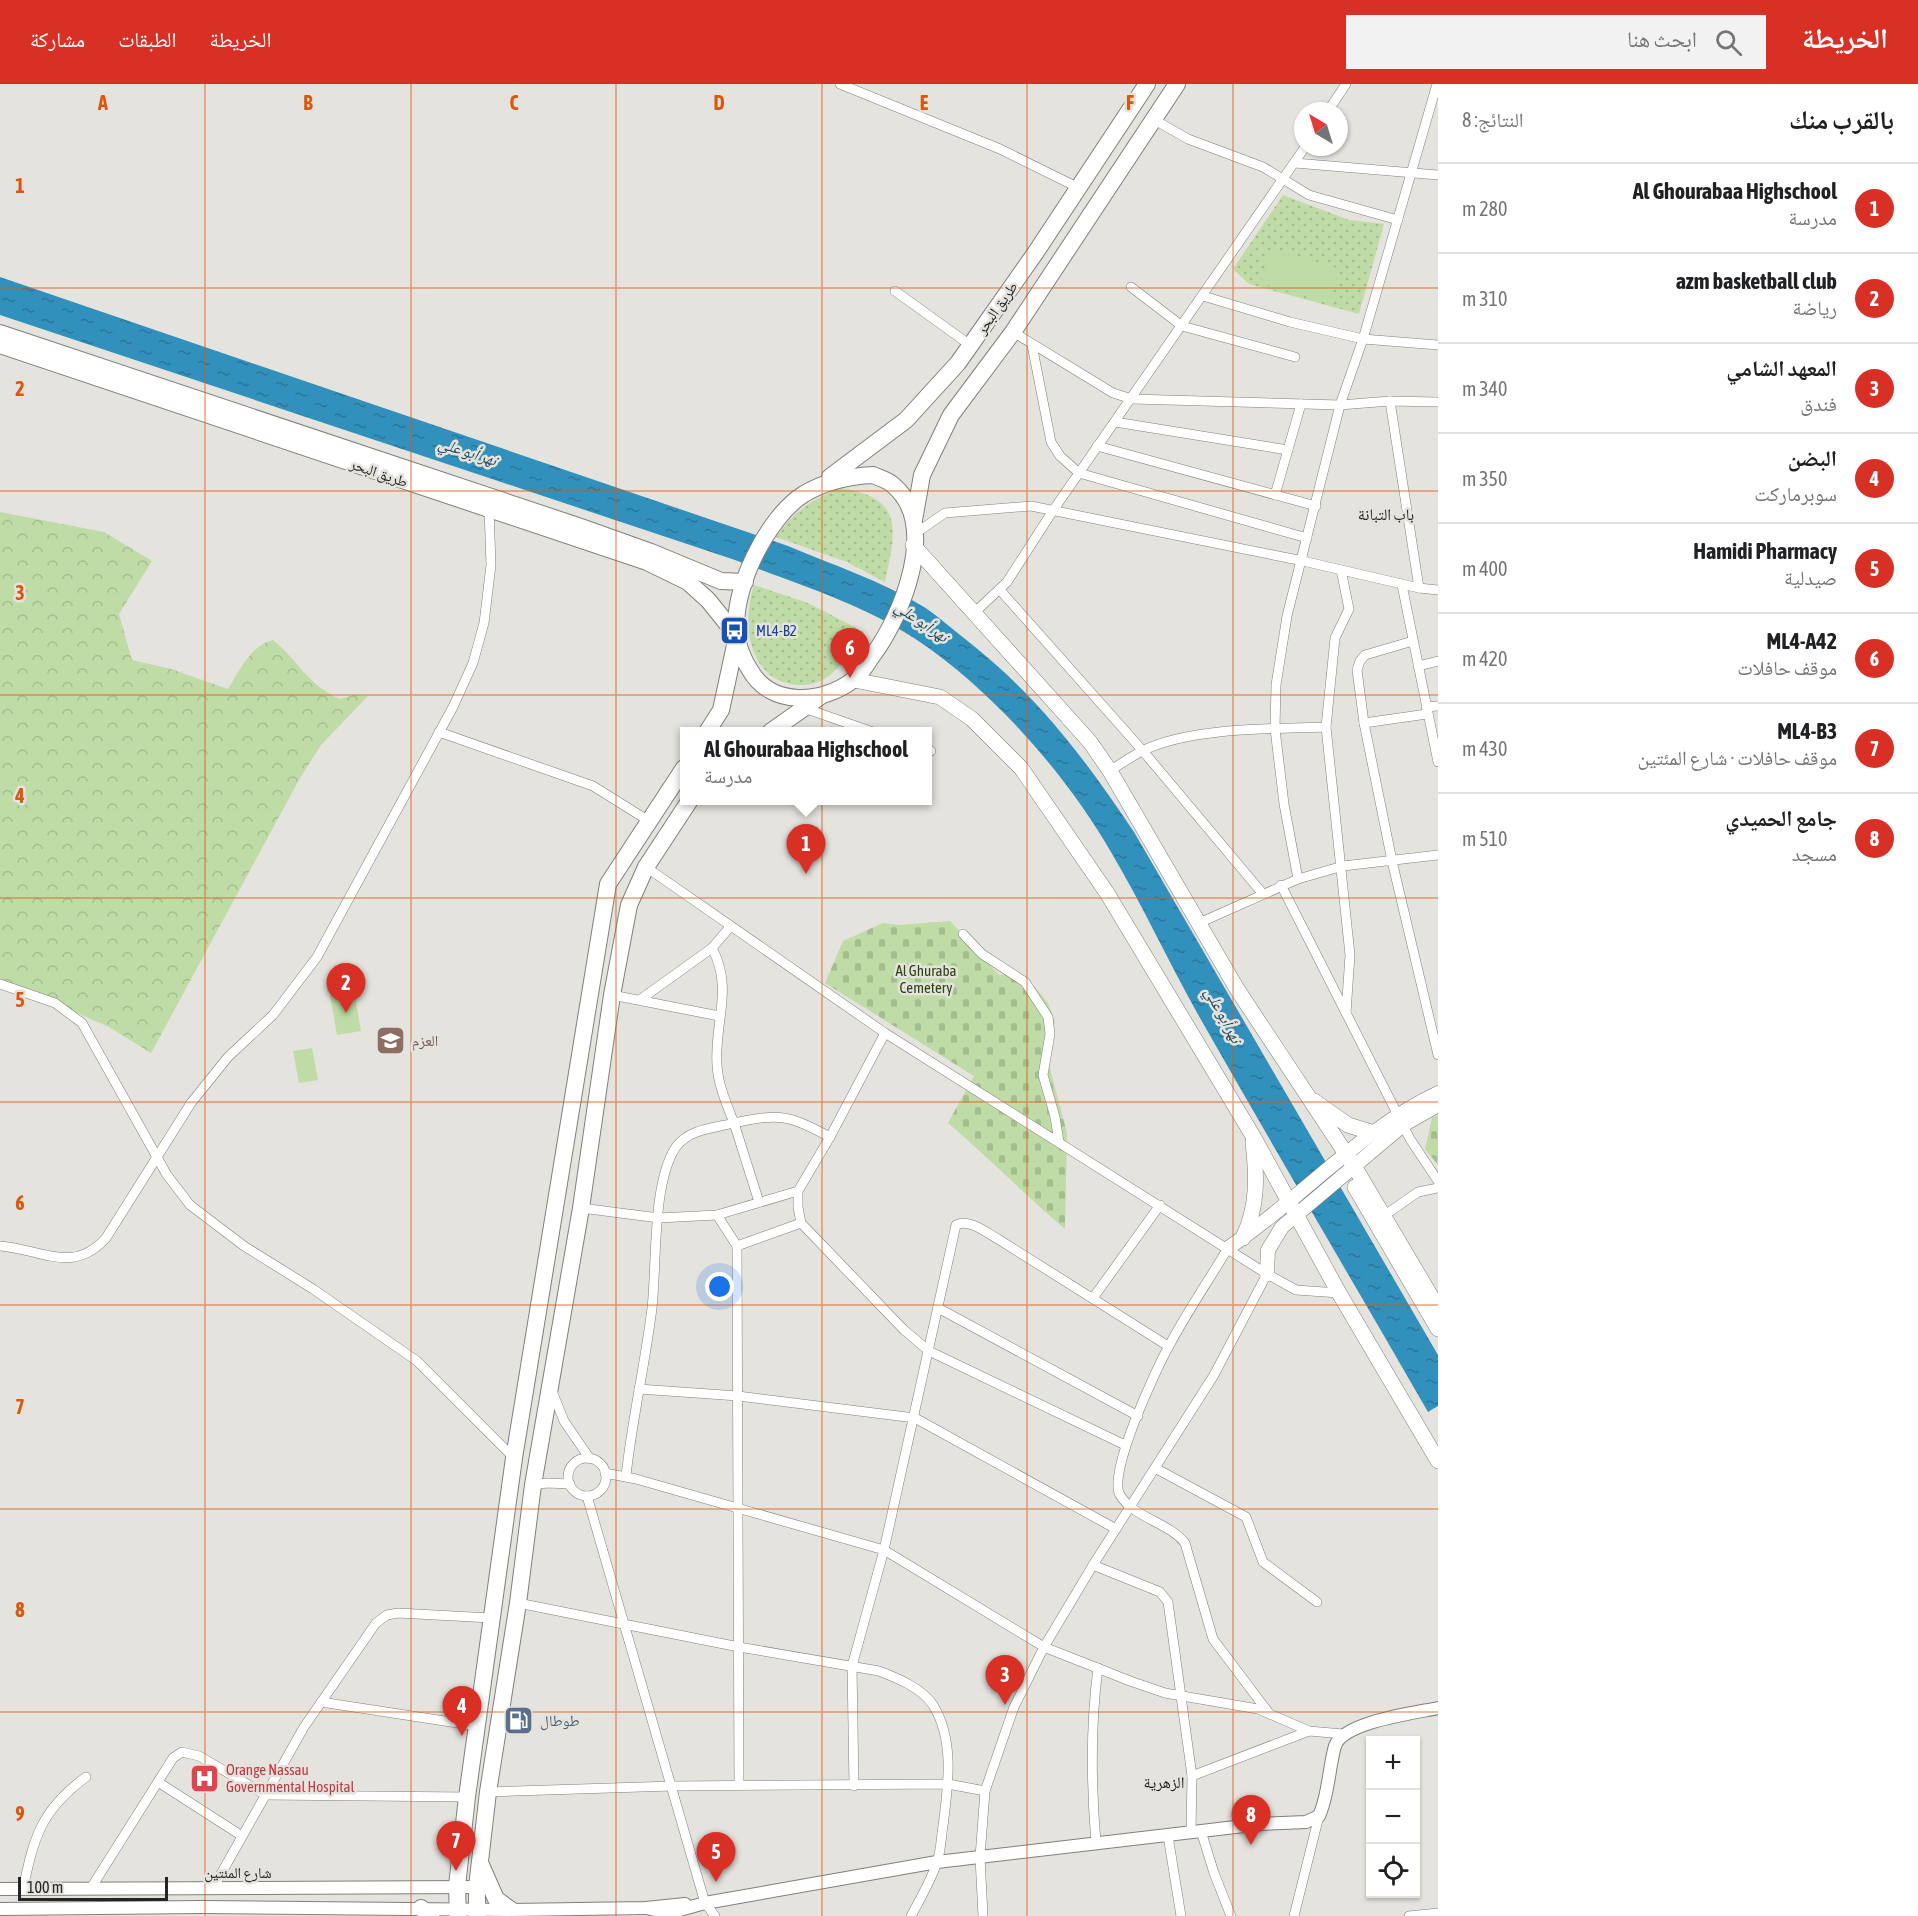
<!DOCTYPE html>
<html lang="ar">
<meta charset="utf-8">
<style>
:root{--surface:#fff;--page:#f2f2f2;--text:#202124;--muted:#757577;--line:#e0e0e0;--accent:#d93025}
body{margin:0;font-family:"Asap Condensed","Noto Naskh Arabic",sans-serif;background:var(--page);color:var(--text);direction:rtl}
.controls{position:absolute;right:18px;bottom:18px;display:grid;overflow:hidden;border-radius:0px;box-shadow:0 2px 4px #0004}
.controls button{width:54px;height:54px;display:grid;place-items:center;padding:0;border:0;border-bottom:2px solid var(--line);background:var(--surface);color:var(--text);font:30px sans-serif}
.compass{position:absolute;left:1294px;top:18px;width:54px;height:54px;border-radius:50%;background:var(--surface);box-shadow:0 2px 4px #0004;rotate:322deg}
.scale{position:absolute;left:18px;bottom:15px;width:150px;box-sizing:border-box;padding-left:6px;border:3px solid #252523;border-top:0;font-size:16px;line-height:21px;white-space:nowrap;color:#252523;-webkit-text-stroke:4px #e4e3dd;paint-order:stroke}
.you{position:absolute;left:720px;top:1203px;width:21px;height:21px;margin:-15px;border:4px solid #fff;border-radius:50%;background:#1a73e8;box-shadow:0 0 0 9px #1a73e833}
.badge{display:grid;place-items:center;width:39px;height:39px;border-radius:50%;background:var(--accent);color:#fff;font-size:20px;font-weight:700}
.pin{position:absolute;translate:-50% -50px;filter:drop-shadow(0 2px 3px #0008)}
.pin::after{content:'';position:absolute;top:32px;width:21px;height:18px;background:inherit;clip-path:polygon(0 0,100% 0,50% 100%)}
.popup{position:absolute;left:680px;top:643px;width:252px;height:78px;box-sizing:border-box;display:grid;place-content:center;border-radius:0px;background:var(--surface);filter:drop-shadow(0 2px 4px #0005);font-size:20px;white-space:nowrap;color:var(--muted)}
.popup b{font-size:22px;color:var(--text)}
.popup::after{content:'';position:absolute;left:50%;top:100%;margin-left:-12px;border:12px solid transparent;border-top-color:var(--surface)}
.list{margin:0;padding:0;list-style:none}
h2{display:flex;justify-content:space-between;align-items:center;height:78px;margin:0;padding:0 24px;font-size:26px}
h2 small{font-size:20px;font-weight:400;color:var(--muted)}
.list li{display:grid;grid-template-columns:39px 1fr auto;gap:18px;align-items:center;box-sizing:border-box;height:90px;padding:0 24px;border-top:2px solid var(--line)}
.list b{display:block;font-size:22px;white-space:nowrap}
.list p{margin:0;font-size:20px;white-space:nowrap;color:var(--muted)}
.list em{font-size:20px;font-style:normal;color:var(--muted)}
.icon{flex:none;width:33px;height:33px;fill:none;stroke:currentColor;stroke-width:2;stroke-linecap:round;stroke-linejoin:round}
.map{position:relative;flex:none;width:1438px;height:1832px;overflow:hidden;direction:ltr}
header{display:flex;align-items:center;gap:36px;box-sizing:border-box;height:84px;padding:0 30px;background:var(--accent);color:#fff}
header strong{font-size:28px}
nav{display:flex;gap:33px;margin-inline-start:auto;font-size:21px}
.search{width:420px;height:54px;background:var(--page);display:flex;align-items:center;gap:15px;box-sizing:border-box;padding:0 21px;border-radius:0px;color:var(--muted);font-size:22px}
main{display:flex}
aside{flex:1;background:var(--surface)}
.map>svg:first-child{display:block}
.grass{fill:url(#grass-dots)}
.forest{fill:url(#forest-crowns)}
.cemetery{fill:url(#cemetery-stones)}
.pitch{fill:#bfdca7}
.water{fill:url(#water-ripples)}
.lines{fill:none;stroke-linecap:round;stroke-linejoin:round}
.minor-casing{stroke:#807f7a;stroke-width:10}
.tertiary-casing{stroke:#807f7a;stroke-width:14}
.secondary-casing{stroke:#807f7a;stroke-width:15}
.primary-casing{stroke:#807f7a;stroke-width:16}
.trunk-casing{stroke:#807f7a;stroke-width:18}
.minor{stroke:#fff;stroke-width:9}
.tertiary{stroke:#fff;stroke-width:12}
.secondary{stroke:#fff;stroke-width:14}
.primary{stroke:#fff;stroke-width:15}
.trunk{stroke:#fff;stroke-width:16}
.grid{fill:none;stroke:#de560d;stroke-width:1.5;stroke-opacity:0.55}
.labels{text-anchor:middle;stroke-width:5;stroke-linejoin:round;paint-order:stroke}
.street-label{font-size:15px;fill:#252523;stroke:#e4e3dd}
.transit-label{font-size:15px;fill:#164399;stroke:#e4e3dd;text-anchor:start}
.park-label{font-size:15px;fill:#2b4410;stroke:#e4e3dd}
.education-label{font-size:15px;fill:#785e54;stroke:#e4e3dd;text-anchor:start}
.service-label{font-size:15px;fill:#4e5e75;stroke:#e4e3dd;text-anchor:start}
.health-label{font-size:15px;fill:#be3a42;stroke:#e4e3dd;text-anchor:start}
.water-label{font-size:16px;font-style:italic;fill:#244b5f;stroke:#e4e3dd}
.neighbourhood-label{font-size:16px;fill:#252523;stroke:#e4e3dd}
.grid-label{font-size:20px;text-anchor:middle;font-weight:bold;fill:#de560d;stroke:#e4e3dd;stroke-width:5;stroke-linejoin:round;paint-order:stroke}
</style>
<header>
<strong>الخريطة</strong>
<div class="search"><svg class="icon" aria-label="search" viewBox="0 0 24 24"><circle cx="10" cy="10" r="6"/><path d="M15 15l6 6"/></svg>ابحث هنا</div>
<nav><a>الخريطة</a><a>الطبقات</a><a>مشاركة</a></nav>
</header>
<main>
<aside>
<h2>بالقرب منك<small>النتائج: 8</small></h2>
<ul class="list">
<li><span class="badge">1</span><div><b>Al Ghourabaa Highschool</b><p>مدرسة</p></div><em>280 m</em></li>
<li><span class="badge">2</span><div><b>azm basketball club</b><p>رياضة</p></div><em>310 m</em></li>
<li><span class="badge">3</span><div><b>المعهد الشامي</b><p>فندق</p></div><em>340 m</em></li>
<li><span class="badge">4</span><div><b>البضن</b><p>سوبرماركت</p></div><em>350 m</em></li>
<li><span class="badge">5</span><div><b>Hamidi Pharmacy</b><p>صيدلية</p></div><em>400 m</em></li>
<li><span class="badge">6</span><div><b>ML4-A42</b><p>موقف حافلات</p></div><em>420 m</em></li>
<li><span class="badge">7</span><div><b>ML4-B3</b><p>موقف حافلات · شارع المئتين</p></div><em>430 m</em></li>
<li><span class="badge">8</span><div><b>جامع الحميدي</b><p>مسجد</p></div><em>510 m</em></li>
</ul>
</aside>
<div class="map">
<svg width="1438" height="1832" viewBox="0 0 1438 1832">
<defs>
<pattern id="grass-dots" width="8" height="8" patternUnits="userSpaceOnUse" patternTransform="scale(1.5)"><rect width="8" height="8" fill="#bfdca7"/><path d="M2 2h.1M6 6h.1" fill="none" stroke="#a4bd8f" stroke-width="1.8" stroke-linecap="round"/></pattern>
<pattern id="forest-crowns" width="20" height="18" patternUnits="userSpaceOnUse" patternTransform="scale(1.5)"><rect width="20" height="18" fill="#bfdca7"/><path d="M2 6a3 3 0 1 1 6 0M12 15a3 3 0 1 1 6 0" fill="none" stroke="#a4bd8f"/></pattern>
<pattern id="cemetery-stones" width="16" height="16" patternUnits="userSpaceOnUse" patternTransform="scale(1.5)"><rect width="16" height="16" fill="#bfdca7"/><path d="M2 7V4a2 2 0 0 1 4 0v3zM10 15v-3a2 2 0 0 1 4 0v3z" fill="#a4bd8f"/></pattern>
<pattern id="water-ripples" width="26" height="14" patternUnits="userSpaceOnUse" patternTransform="scale(1.5)"><rect width="26" height="14" fill="#3291bc"/><path d="M2 4q2-2 4 0t4 0M15 11q2-2 4 0t4 0" fill="none" stroke="#2a7698"/></pattern>
</defs>
<rect width="100%" height="100%" fill="#e4e3dd"/>
<g class="grass">
<path d="M1283 111 1349 136 1384 140 1359 230 1249 200 1233 185Z"/>
<path d="M839 404C905 413 896 446 885 498L847 478 776 453C791 429 814 415 839 404Z"/>
<path d="M754 501 808 519 864 548C853 561 843 580 830 591 820 600 802 603 790 600 747 591 742 537 754 501Z"/>
</g>
<path class="forest" d="M0 428 104 448 152 477 119 530 132 576 171 585 228 605C240 586 251 561 273 556 301 579 305 599 340 615L353 611 368 612 321 661 300 694 151 969 109 943 0 895Z"/>
<g class="cemetery">
<path d="M950 837 999 891H1019L1035 903 1048 919 1055 938 1048 977 1067 1049 1065 1145C1025 1111 988 1073 948 1039L974 992 825 899 843 857 883 839 899 841Z"/>
<path d="M1438 1031V1081L1425 1065 1432 1034Z"/>
</g>
<g class="pitch">
<path d="M1272 164 1340 185 1329 219 1261 199Z"/>
<path d="M354 907 361 947 337 951 330 911Z"/>
<path d="M312 964 318 996 299 999 293 967Z"/>
</g>
<path class="water" d="M0 193 788 462C833 481 882 497 924 523 938 532 951 544 964 554 1037 611 1083 672 1134 748L1438 1271V1322L1428 1328C1352 1196 1275 1066 1200 934 1169 879 1143 822 1111 768 1066 690 992 606 917 556 861 519 796 500 735 476L0 231Z"/>
<g class="lines">
<defs>
<g id="minor">
<path d="M840 0 1000 65 1079 104"/>
<path d="M1328 27 1346 0"/>
<path d="M1153 35 1188 55 1263 83 1309 111 1398 136"/>
<path d="M1295 79 1438 91"/>
<path d="M1131 203 1182 242 1295 273"/>
<path d="M895 207 970 261"/>
<path d="M1203 212 1290 238 1363 255 1438 261"/>
<path d="M1013 248 1113 309 1132 315 1340 321 1390 317 1438 318"/>
<path d="M1032 261 1051 358 1060 372 1079 389 1307 454"/>
<path d="M1390 317 1419 504"/>
<path d="M1115 338 1288 366"/>
<path d="M1097 362 1316 422"/>
<path d="M1275 411 1301 320"/>
<path d="M913 451 945 429 1031 422 1303 477 1419 504 1438 506"/>
<path d="M1341 486 1349 525 1335 554 1326 643 1350 871 1346 929"/>
<path d="M1402 501 1438 678"/>
<path d="M1000 506 1143 667 1263 810"/>
<path d="M974 529 1007 498 1054 425 1305 63"/>
<path d="M1413 557 1365 571 1360 577 1357 586 1364 639 1392 777 1438 971"/>
<path d="M1418 582 1438 577"/>
<path d="M1426 623 1438 622"/>
<path d="M804 624 873 648"/>
<path d="M1364 639 1427 630"/>
<path d="M439 648 593 702 649 737"/>
<path d="M928 666 931 667"/>
<path d="M1110 687C1120 680 1131 673 1142 667 1190 643 1272 645 1326 643"/>
<path d="M646 783 885 949 1267 1190 1296 1206 1339 1209"/>
<path d="M1298 795 1284 720 1275 645 1276 601 1287 532 1340 321 1363 255 1437 0"/>
<path d="M1281 801 1410 1055 1438 1097"/>
<path d="M1199 839 1298 795 1343 782 1438 771"/>
<path d="M730 843 712 864C734 905 714 938 717 981 718 1001 727 1021 734 1039 781 1029 788 1031 830 1053"/>
<path d="M963 850 982 870 1025 898 1048 933 1050 950 1043 991 1055 1033 1059 1058"/>
<path d="M0 900 55 919 82 939 167 1091 190 1121 244 1162 313 1205 417 1277 514 1374"/>
<path d="M612 911 719 932"/>
<path d="M641 915 712 864"/>
<path d="M885 949 830 1053 798 1107V1123L801 1139 904 1246 929 1267 1125 1361"/>
<path d="M581 1124 659 1134 717 1131 798 1107"/>
<path d="M717 1131 737 1162 739 1701"/>
<path d="M1385 1131 1418 1108 1438 1104"/>
<path d="M0 1162C41 1165 73 1191 106 1154L191 1019 228 973 273 931 317 873 453 623 473 579 484 539 491 481 489 424"/>
<path d="M737 1162 801 1139"/>
<path d="M1228 1164C1209 1196 1187 1228 1169 1262 1156 1285 1107 1390 1120 1411 1134 1434 1168 1438 1185 1459L1213 1555 1268 1628"/>
<path d="M1093 1214 1160 1121"/>
<path d="M938 1224 1138 1332"/>
<path d="M639 1305 738 1312 915 1334 1116 1445"/>
<path d="M552 1307 564 1337 590 1375"/>
<circle cx="587" cy="1393" r="19"/>
<path d="M1155 1384 1246 1433 1263 1478 1317 1518"/>
<path d="M605 1389 636 1395 884 1466 1044 1563 1130 1597 1165 1609 1258 1625 1309 1647 1343 1650"/>
<path d="M626 1392C632 1336 645 1281 652 1224 657 1180 652 1098 676 1063 689 1045 714 1044 734 1039L759 1118"/>
<path d="M533 1401 547 1399 570 1400"/>
<path d="M587 1412 705 1819 715 1832"/>
<path d="M1093 1481 1160 1508 1168 1518 1192 1692 1191 1749"/>
<path d="M518 1519 739 1563 879 1587C897 1594 922 1604 933 1621 955 1656 948 1703 943 1742 941 1754 941 1767 937 1778 931 1797 920 1815 911 1832"/>
<path d="M321 1618 477 1642"/>
<path d="M1192 1692 1309 1647"/>
<path d="M158 1698 242 1752"/>
<path d="M854 1702 852 1582 884 1466 956 1141C969 1134 987 1149 998 1155L1168 1262"/>
<path d="M488 1708 673 1702 948 1700 985 1707"/>
<path d="M1201 1747 1214 1789 1231 1832"/>
<path d="M1168 1752 1181 1832"/>
<path d="M1096 1759C1091 1700 1090 1644 1098 1584"/>
<path d="M91 1804 173 1674 182 1668 199 1672 266 1711 467 1713"/>
<path d="M213 1804 304 1643 376 1539 387 1531 398 1529 491 1534"/>
<path d="M23 1805C34 1753 41 1726 86 1693"/>
<path d="M983 1832 980 1773 985 1707 1014 1623 1044 1563 1093 1481 1214 1291 1267 1190"/>
<path d="M1294 1832 1319 1732"/>
<path d="M1409 1832 1438 1829"/>
</g>
<g id="tertiary">
<path d="M0 1805 477 1803"/>
<path d="M646 1824 669 1829 705 1819 937 1778 1261 1740 1306 1738 1319 1732 1321 1727C1329 1706 1329 1683 1335 1662 1343 1638 1414 1629 1438 1624"/>
<path d="M0 1825 201 1823 511 1826 646 1824 685 1820"/>
</g>
<g id="secondary">
<path d="M1228 1164C1300 1116 1361 1045 1438 1009"/>
<path d="M1267 1190 1268 1166 1282 1143 1403 1041 1438 1021"/>
</g>
<g id="primary">
<path d="M913 461 1090 658 1110 687 1237 905 1354 1082 1438 1224"/>
<path d="M854 596 940 613 972 635 1021 684 1107 809 1253 1052 1339 1209 1438 1377"/>
<path d="M1314 1017 1348 1041 1374 1049"/>
<path d="M1355 1103 1438 1245"/>
<path d="M1243 1154C1258 1122 1257 1093 1253 1058"/>
</g>
<g id="trunk">
<path d="M0 249 584 444 651 468 721 497 745 498"/>
<path d="M0 261 647 478 688 498 708 516 737 552 721 626 707 648"/>
<path d="M873 391C879 394 888 396 893 401 940 440 902 532 873 571 867 579 861 591 853 596 822 620 771 623 750 586 744 577 738 563 737 552 730 508 767 433 804 410 826 397 848 392 873 391Z"/>
<path d="M830 393 906 336 958 279 1036 168 1147 0"/>
<path d="M914 436 922 391 951 331 1013 248 1177 0"/>
<path d="M770 648 821 612"/>
<path d="M481 1781 496 1815 511 1826"/>
<path d="M421 1824 431 1832"/>
<path d="M458 1832 457 1802 467 1713 514 1374 608 800 684 684"/>
<path d="M477 1832V1803L488 1708 518 1519 533 1401 581 1124 612 911 629 821 646 783 690 716"/>
</g>
</defs>
<use href="#minor" class="minor-casing"/>
<use href="#tertiary" class="tertiary-casing"/>
<use href="#secondary" class="secondary-casing"/>
<use href="#primary" class="primary-casing"/>
<use href="#trunk" class="trunk-casing"/>
<use href="#minor" class="minor"/>
<use href="#tertiary" class="tertiary"/>
<use href="#secondary" class="secondary"/>
<use href="#primary" class="primary"/>
<use href="#trunk" class="trunk"/>
</g>
<path class="grid" d="M205 0V1832M411 0V1832M616 0V1832M822 0V1832M1027 0V1832M1233 0V1832M0 204H1438M0 407H1438M0 611H1438M0 814H1438M0 1018H1438M0 1221H1438M0 1425H1438M0 1628H1438"/>
<defs>
<symbol id="bus-square" viewBox="-11 -11 22 22"><rect x="-9" y="-9" width="18" height="18" rx="4" fill="#1a4fb4" stroke="#e4e3dd"/><path d="M-5-6H5V4H4V6H2V4H-2V6H-4V4H-5ZM-3.5-4V0h7V-4ZM-3.5 1.2v1.5H-2V1.2ZM2 1.2v1.5H3.5V1.2Z" fill="#fff"/></symbol>
<symbol id="school-square" viewBox="-11 -11 22 22"><rect x="-9" y="-9" width="18" height="18" rx="4" fill="#8d6e63" stroke="#e4e3dd"/><path d="M0-5L7-2L0 1L-7-2ZM-4 1L0 2.5L4 1V4Q0 6-4 4Z" fill="#fff"/></symbol>
<symbol id="fuel-square" viewBox="-11 -11 22 22"><rect x="-9" y="-9" width="18" height="18" rx="4" fill="#5c6f8a" stroke="#e4e3dd"/><path d="M-5.5-6h7V0h2V4h1.3V-2.5L3-4.5l.8-.8L6-3V5H2.5V1h-1V6h-7ZM-4.2-4.7v3.2H.2V-4.7Z" fill="#fff"/></symbol>
<symbol id="hospital-square" viewBox="-11 -11 22 22"><rect x="-9" y="-9" width="18" height="18" rx="4" fill="#e0444e" stroke="#e4e3dd"/><path d="M-5-5h3v3.5h4V-5h3V5h-3V1.5h-4V5h-3Z" fill="#fff"/></symbol>
</defs>
<g fill-rule="evenodd">
<use href="#bus-square" x="718" y="530" width="33" height="33"/>
<use href="#school-square" x="374" y="940" width="33" height="33"/>
<use href="#fuel-square" x="502" y="1620" width="33" height="33"/>
<use href="#hospital-square" x="188" y="1678" width="33" height="33"/>
</g>
<g class="labels">
<g class="street-label">
<text transform="translate(997 224) rotate(-55)" y="5">طريق البحر</text>
<text transform="translate(379 389) rotate(19)" y="5">طريق البحر</text>
<text x="238" y="1794">شارع المئتين</text>
</g>
<g class="transit-label">
<text x="756" y="552">ML4-B2</text>
</g>
<g class="park-label">
<text x="926" y="892">Al Ghuraba<tspan x="926" dy="17">Cemetery</tspan></text>
</g>
<g class="education-label">
<text x="412" y="962">العزم</text>
</g>
<g class="service-label">
<text x="540" y="1642">طوطال</text>
</g>
<g class="health-label">
<text x="226" y="1691">Orange Nassau<tspan x="226" dy="17">Governmental Hospital</tspan></text>
</g>
<g class="water-label">
<text transform="translate(468 367) rotate(18)" y="6">نهر أبو علي</text>
<text transform="translate(922 537) rotate(34)" y="6">نهر أبو علي</text>
<text transform="translate(1224 931) rotate(62)" y="6">نهر أبو علي</text>
</g>
<g class="neighbourhood-label">
<text x="1386" y="436">باب التبانة</text>
<text x="1164" y="1704">الزهرية</text>
</g>
</g>
<g class="grid-label">
<text x="103" y="26">A</text>
<text x="308" y="26">B</text>
<text x="514" y="26">C</text>
<text x="719" y="26">D</text>
<text x="924" y="26">E</text>
<text x="1130" y="26">F</text>
<text x="20" y="109">1</text>
<text x="20" y="312">2</text>
<text x="20" y="516">3</text>
<text x="20" y="719">4</text>
<text x="20" y="923">5</text>
<text x="20" y="1126">6</text>
<text x="20" y="1330">7</text>
<text x="20" y="1533">8</text>
<text x="20" y="1737">9</text>
</g>
</svg>
<div class="controls">
<button>+</button>
<button>−</button>
<button><svg class="icon" aria-label="locate" viewBox="0 0 24 24"><circle cx="12" cy="12" r="6"/><path d="M12 2v4M12 18v4M2 12h4M18 12h4"/></svg></button>
</div>
<svg class="compass" viewBox="-18 -18 36 36"><path d="M0-13l5 13h-10z" fill="#e53935"/><path d="M0 13l5-13h-10z" fill="#757577"/></svg>
<div class="scale">100 m</div>
<div class="you"></div>
<div class="pin badge" style="left:806px;top:790px">1</div>
<div class="popup"><b>Al Ghourabaa Highschool</b>مدرسة</div>
<div class="pin badge" style="left:346px;top:929px">2</div>
<div class="pin badge" style="left:1005px;top:1621px">3</div>
<div class="pin badge" style="left:462px;top:1652px">4</div>
<div class="pin badge" style="left:716px;top:1798px">5</div>
<div class="pin badge" style="left:850px;top:594px">6</div>
<div class="pin badge" style="left:456px;top:1787px">7</div>
<div class="pin badge" style="left:1251px;top:1761px">8</div>
</div>
</main>
